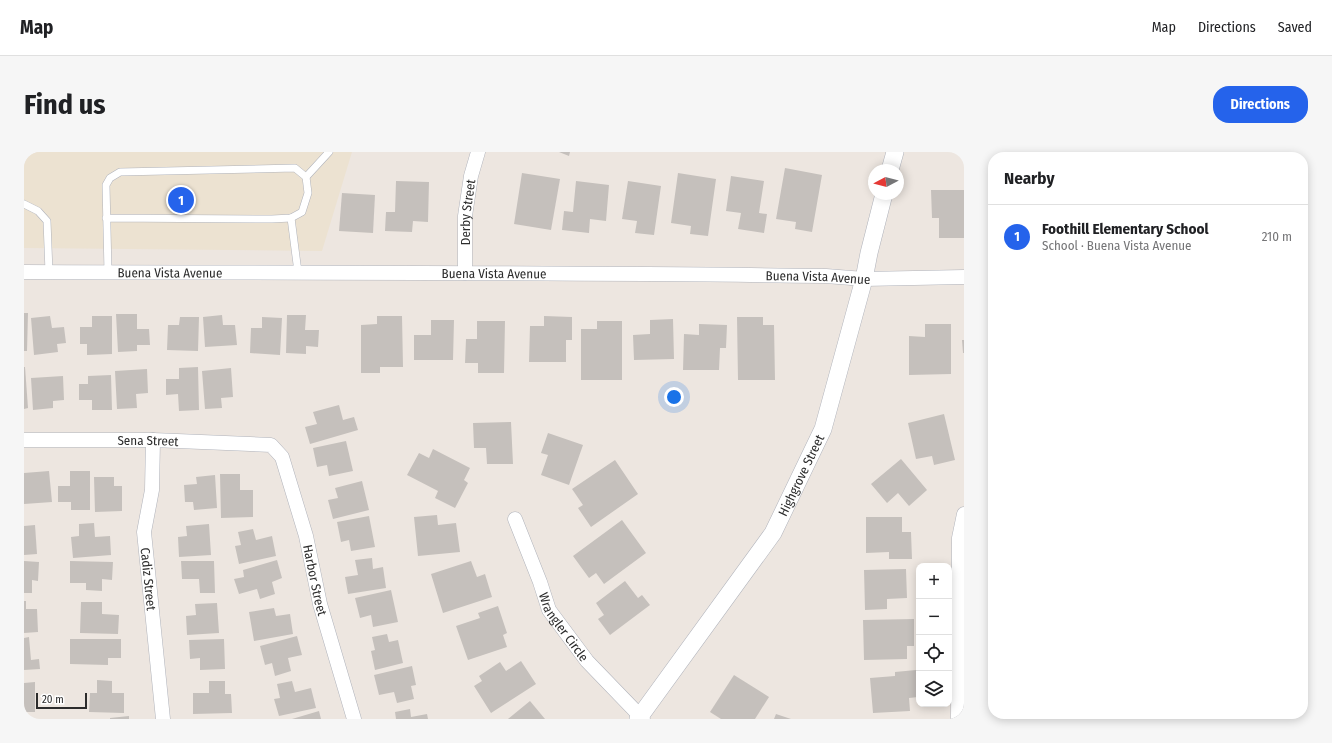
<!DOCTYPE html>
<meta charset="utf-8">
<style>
:root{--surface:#fff;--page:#f6f6f6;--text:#202124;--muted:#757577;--line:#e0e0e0;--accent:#2563eb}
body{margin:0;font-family:"Fira Sans Condensed",sans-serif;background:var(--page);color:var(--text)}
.controls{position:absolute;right:12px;bottom:12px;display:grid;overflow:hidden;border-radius:8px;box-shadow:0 2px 10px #0003}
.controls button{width:36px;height:36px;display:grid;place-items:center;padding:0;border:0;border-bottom:1px solid var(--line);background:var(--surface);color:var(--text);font:20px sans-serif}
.compass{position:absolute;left:844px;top:12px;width:36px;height:36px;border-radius:50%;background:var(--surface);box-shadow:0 2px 10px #0003;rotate:263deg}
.scale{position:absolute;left:12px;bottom:10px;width:51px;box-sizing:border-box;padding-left:4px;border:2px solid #2c2c2c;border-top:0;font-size:11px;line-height:14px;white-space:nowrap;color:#2c2c2c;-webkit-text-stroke:3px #fff;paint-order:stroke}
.you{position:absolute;left:650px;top:245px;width:14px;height:14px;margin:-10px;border:3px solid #fff;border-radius:50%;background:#1a73e8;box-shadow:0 0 0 6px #1a73e833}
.badge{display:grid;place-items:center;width:26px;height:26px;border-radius:50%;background:var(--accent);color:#fff;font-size:13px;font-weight:700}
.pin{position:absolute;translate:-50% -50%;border:2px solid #fff;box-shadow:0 1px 4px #0006}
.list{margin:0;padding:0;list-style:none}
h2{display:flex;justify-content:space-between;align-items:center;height:52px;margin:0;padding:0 16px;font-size:17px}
h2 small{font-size:13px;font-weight:400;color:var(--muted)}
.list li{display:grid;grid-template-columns:26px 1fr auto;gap:12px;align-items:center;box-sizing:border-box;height:64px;padding:0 16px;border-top:1px solid var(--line)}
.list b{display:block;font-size:15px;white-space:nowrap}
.list p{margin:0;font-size:13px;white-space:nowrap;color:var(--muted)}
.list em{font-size:13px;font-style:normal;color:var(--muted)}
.icon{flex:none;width:22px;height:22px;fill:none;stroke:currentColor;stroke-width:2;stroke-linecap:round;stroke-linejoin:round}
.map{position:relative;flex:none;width:940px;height:567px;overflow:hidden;border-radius:16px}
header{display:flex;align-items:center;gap:24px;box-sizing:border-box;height:56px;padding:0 20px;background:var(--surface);border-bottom:1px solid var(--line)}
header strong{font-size:19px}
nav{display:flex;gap:22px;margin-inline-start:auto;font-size:14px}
.intro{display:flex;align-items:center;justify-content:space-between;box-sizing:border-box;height:96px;padding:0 24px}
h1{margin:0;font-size:28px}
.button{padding:10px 18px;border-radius:16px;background:var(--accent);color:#fff;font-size:14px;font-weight:700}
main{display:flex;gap:24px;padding:0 24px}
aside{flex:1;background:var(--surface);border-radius:16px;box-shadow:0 2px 10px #0003}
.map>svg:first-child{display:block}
.education{fill:#ece2d1}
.building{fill:#c5c0bc}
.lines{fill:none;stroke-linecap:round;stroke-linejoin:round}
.service-casing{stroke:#b0b3bb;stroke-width:8}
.minor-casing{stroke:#b0b3bb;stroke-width:15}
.tertiary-casing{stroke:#b0b3bb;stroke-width:18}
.service{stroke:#fff;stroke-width:7}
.minor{stroke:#fff;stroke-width:14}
.tertiary{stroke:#fff;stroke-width:17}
.labels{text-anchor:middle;stroke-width:3;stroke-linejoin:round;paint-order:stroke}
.street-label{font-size:13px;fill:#2c2c2c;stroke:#fff}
</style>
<header>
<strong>Map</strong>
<nav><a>Map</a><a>Directions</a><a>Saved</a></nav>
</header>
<div class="intro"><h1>Find us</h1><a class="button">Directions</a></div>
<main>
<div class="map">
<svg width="940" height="567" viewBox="0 0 940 567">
<rect width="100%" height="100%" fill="#ede6e0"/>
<path class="education" d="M0 0H328L298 99 0 96Z"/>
<g class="building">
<path d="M535 0H546L545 4Z"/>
<path d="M761 16 798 23 788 80 771 77 772 70 752 67Z"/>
<path d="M498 21 536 27 527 78 490 72Z"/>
<path d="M654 21 692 27 684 84 666 82 667 74 647 71Z"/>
<path d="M707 24 740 29 735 61 743 62 740 81 714 77 717 61 702 59Z"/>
<path d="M372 29 405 30 404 70 389 69 388 80 361 79 362 60H371Z"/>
<path d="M552 29 585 33 582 69 566 67 565 81 538 78 540 59 549 60Z"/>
<path d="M604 29 637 34 630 83 611 81 613 69 598 67Z"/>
<path d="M907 38H940V86H915V66H908Z"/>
<path d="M318 41 351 43 349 81 315 79Z"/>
<path d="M0 161H4L3 199H0Z"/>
<path d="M92 162H113V177H125L126 193H113V199L94 200Z"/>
<path d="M198 163 199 173H211L213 193 181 195 179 165Z"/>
<path d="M263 163H282L281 178H295L294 195 282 194V202L262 201Z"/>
<path d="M26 164 28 176 40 175 42 191 33 192 34 200 10 203 7 166Z"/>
<path d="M68 164H88V202L63 203V192H56V175H68Z"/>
<path d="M353 164H378L379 215H356V221H337V173L353 172Z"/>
<path d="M520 164 548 165V188H542V210H505L506 174H520Z"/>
<path d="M156 165H175L174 199 143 198 144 173H155Z"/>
<path d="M238 165 258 166 256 203 226 201 227 176H238Z"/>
<path d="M713 165H739V173H750L751 228H714Z"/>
<path d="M649 167 650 207 610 208 609 183 626 182V168Z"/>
<path d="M407 168H430L429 208H390V183H407Z"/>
<path d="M453 169H481L480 221H454V211H441L442 187H453Z"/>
<path d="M573 169H598V228H557V177H573Z"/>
<path d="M675 172 703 173 702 196H696L695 218H659L660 182 675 183Z"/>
<path d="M901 172H927V222L885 223V184L901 185Z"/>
<path d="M938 188H940V201H939Z"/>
<path d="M0 215H1L4 256 0 257Z"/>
<path d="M174 215 175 258 155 259 154 242 142 243V227H155V216Z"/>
<path d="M207 216 209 245 197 246 198 256 181 257 178 219Z"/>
<path d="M123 217 124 241 112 242 113 256 93 257 91 219Z"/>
<path d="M87 223 88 258H68V248H55V232H64V224Z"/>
<path d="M39 224 40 248 29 249V256L9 258 7 226Z"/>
<path d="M315 253 319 268 330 265 334 278 286 292 281 275 293 272 289 260Z"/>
<path d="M920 262 931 308 910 313 908 304 892 307 884 271Z"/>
<path d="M487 270 489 312H463L462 296H450L449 271Z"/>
<path d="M524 281 559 293 545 333 517 323 524 303 517 301Z"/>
<path d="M322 289 329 319 305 324 303 313 293 315 289 296Z"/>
<path d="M409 297 446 316 440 328 444 331 431 356 411 346 414 339 383 323 395 301 405 306Z"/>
<path d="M877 307 903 338 885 354 874 341 863 351 847 332Z"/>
<path d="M591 308 614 342 567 375 554 356 559 353 548 337Z"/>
<path d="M25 319 28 350 0 352V321Z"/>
<path d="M46 319H66V358H47V350H34V334H46Z"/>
<path d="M196 322H216V338H229V365L197 366Z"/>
<path d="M191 323 193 356 170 358 169 350H161L160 333 173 332 172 325Z"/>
<path d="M70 325H90V334H98V359L71 360Z"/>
<path d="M338 329 345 358 309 367 304 348 314 346 311 336Z"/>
<path d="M413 363 414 373 432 371 436 400 394 404 390 365Z"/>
<path d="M345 364 351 395 327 399 325 388 317 390 313 370Z"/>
<path d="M842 365H878V380H887L888 407H865V400L842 401Z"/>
<path d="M598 368 622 401 580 432 572 421 565 426 549 404Z"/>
<path d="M70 371 71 385 86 384 87 403 49 406 47 385 55 384V372Z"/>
<path d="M185 372 187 403 155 405 154 385 163 384 162 374Z"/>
<path d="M11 373 13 402 0 403V374Z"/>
<path d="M229 377 232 388 248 384 252 404 215 412 211 394 217 393 214 380Z"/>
<path d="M348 406 349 417 359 415 362 436 324 442 321 425 334 423 331 408Z"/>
<path d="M253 408 258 426 248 430 251 442 236 447 233 437 215 442 210 427 220 425 219 418Z"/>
<path d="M0 409 15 410 14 429 8 428V441H0Z"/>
<path d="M46 409 89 410 88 428 78 427V439L62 438V431H46Z"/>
<path d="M157 409H190L191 441H176L175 427H158Z"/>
<path d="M447 409 453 425 461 422 468 445 419 461 407 422Z"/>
<path d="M882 417 883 446 863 447V457L841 458 840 418Z"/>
<path d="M601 429 614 446 618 443 626 453 586 483 574 467 580 463 572 451Z"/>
<path d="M367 438 374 470 349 475 347 463 336 466 331 446Z"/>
<path d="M0 449H2V457H13L14 480 0 481Z"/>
<path d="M57 450H78V462L95 463 94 482 56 481Z"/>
<path d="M193 451 195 481 163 483 162 464 172 463 171 452Z"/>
<path d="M474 454 483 481 479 483 483 495 444 508 432 474 456 466 454 461Z"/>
<path d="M250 456 252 464 266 462 269 482 230 489 225 460Z"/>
<path d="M890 467V494H883V507L840 508 839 468Z"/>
<path d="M363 482 365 490 374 488 379 511 351 518 347 499 351 498 348 485Z"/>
<path d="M273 484 278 503 264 506 267 519 251 524 248 511 241 513 236 494Z"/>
<path d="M5 485 7 508 15 507 16 517 0 518V486Z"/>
<path d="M46 487H97V506H84V513L46 512Z"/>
<path d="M200 487 201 517 176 518V506L166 507 165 488Z"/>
<path d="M497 509 512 532 467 561 450 534 458 529 455 524 476 510 482 519Z"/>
<path d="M388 514 392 533 387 534 390 547 373 551 370 540 355 543 350 523Z"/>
<path d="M892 518 894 545 885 546 886 559 849 561 846 526 871 524V520Z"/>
<path d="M710 523 745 545 731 567H697L686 560Z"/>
<path d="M73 528 88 529V541H100V561L65 560 66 541H73Z"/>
<path d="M185 529H201V542H207L208 561 169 562V541H185Z"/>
<path d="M268 529 271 540 287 536 292 556 255 564 250 547 256 546 253 532Z"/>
<path d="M11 530V560H0V531Z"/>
<path d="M506 549 521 567H484Z"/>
<path d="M386 557 387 565 403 562 404 567H372L371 560Z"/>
<path d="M295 559 297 567H268Z"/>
<path d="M752 562 767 567H750Z"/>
<path d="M105 564V567H86V566Z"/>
</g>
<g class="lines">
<defs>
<g id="service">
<path d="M282 25 305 0"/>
<path d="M0 52 14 59 23 69 25 120"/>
<path d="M82 66 248 67 267 66 278 60 284 41 282 25 271 16 96 20 86 26 82 33 84 120"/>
<path d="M267 66 274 120"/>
</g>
<g id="minor">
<path id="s1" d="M0 120C267 121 535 120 802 124L840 127 940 125"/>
<path id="s2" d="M441 121V64L447 24 454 0"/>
<path id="s3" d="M0 288H129L247 293 258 305 282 384 296 452 330 567"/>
<path id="s4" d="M129 288 128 338 120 380 139 567"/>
<path id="s5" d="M491 367 516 430 525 458 563 509 619 567"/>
<path d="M934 567 935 386 940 362"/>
</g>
<g id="tertiary">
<path d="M866 18 871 0"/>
<path id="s6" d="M614 567 749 381 799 277 840 127 845 101 860 42"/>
</g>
</defs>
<use href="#service" class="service-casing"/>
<use href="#minor" class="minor-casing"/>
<use href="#tertiary" class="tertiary-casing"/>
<use href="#service" class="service"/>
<use href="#minor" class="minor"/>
<use href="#tertiary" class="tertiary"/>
</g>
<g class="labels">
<g class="street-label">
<text dy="5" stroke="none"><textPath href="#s2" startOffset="61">Derby Street</textPath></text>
<text dy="5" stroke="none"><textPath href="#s1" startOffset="146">Buena Vista Avenue</textPath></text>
<text dy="5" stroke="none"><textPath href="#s1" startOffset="470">Buena Vista Avenue</textPath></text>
<text dy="5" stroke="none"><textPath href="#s1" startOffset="794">Buena Vista Avenue</textPath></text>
<text dy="5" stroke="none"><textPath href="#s3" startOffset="124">Sena Street</textPath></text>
<text dy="5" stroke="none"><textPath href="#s6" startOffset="294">Highgrove Street</textPath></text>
<text dy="5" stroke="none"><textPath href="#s4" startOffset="140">Cadiz Street</textPath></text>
<text dy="5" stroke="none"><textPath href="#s3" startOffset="391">Harbor Street</textPath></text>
<text dy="5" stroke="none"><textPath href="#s5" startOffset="119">Wrangler Circle</textPath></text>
</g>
</g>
</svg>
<div class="controls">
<button>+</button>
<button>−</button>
<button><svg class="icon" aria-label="locate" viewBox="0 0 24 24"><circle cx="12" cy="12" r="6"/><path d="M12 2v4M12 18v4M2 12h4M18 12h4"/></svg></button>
<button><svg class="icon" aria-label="layers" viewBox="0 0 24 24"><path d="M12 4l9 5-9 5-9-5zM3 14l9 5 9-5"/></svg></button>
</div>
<svg class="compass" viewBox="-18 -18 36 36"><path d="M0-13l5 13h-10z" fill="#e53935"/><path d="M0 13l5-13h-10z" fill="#757577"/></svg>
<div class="scale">20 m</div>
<div class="you"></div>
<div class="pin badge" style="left:157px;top:48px">1</div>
</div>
<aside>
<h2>Nearby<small></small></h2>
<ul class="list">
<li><span class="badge">1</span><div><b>Foothill Elementary School</b><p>School · Buena Vista Avenue</p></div><em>210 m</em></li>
</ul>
</aside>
</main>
